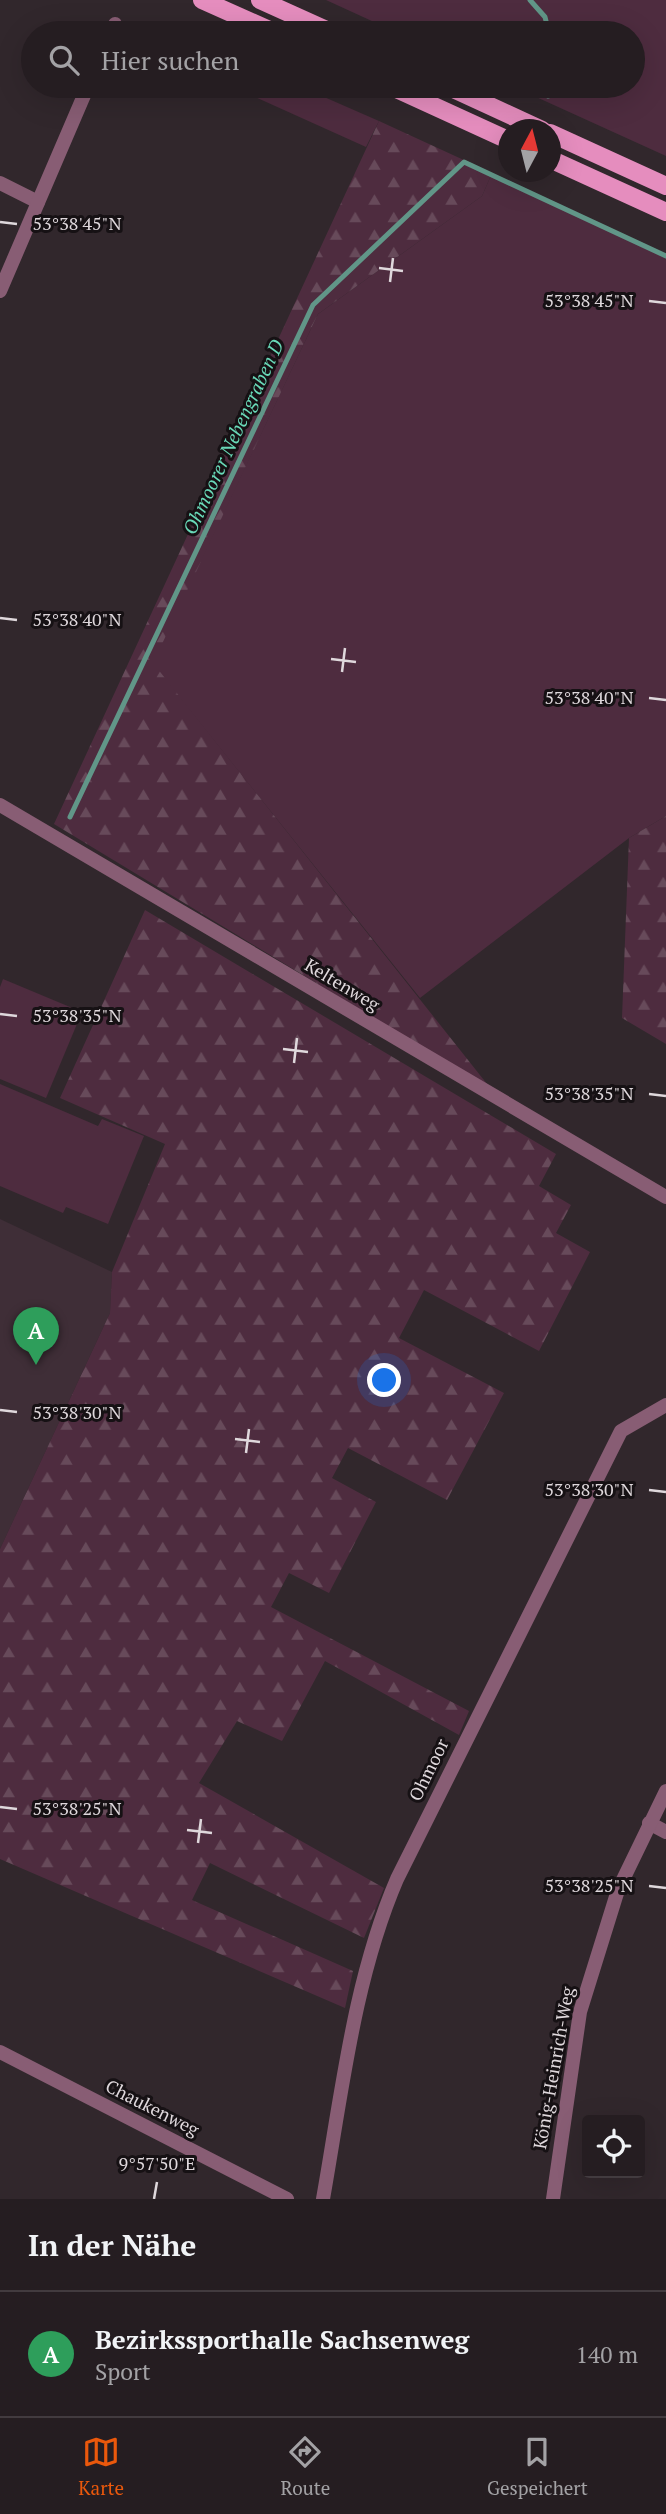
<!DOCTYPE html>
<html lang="de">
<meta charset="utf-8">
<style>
:root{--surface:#251d21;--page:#312a2e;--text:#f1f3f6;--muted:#a3a2a5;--line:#423b3f;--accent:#ea580c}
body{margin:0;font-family:"PT Serif",serif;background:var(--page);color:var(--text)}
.controls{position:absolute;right:21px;bottom:21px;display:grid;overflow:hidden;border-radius:7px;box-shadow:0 7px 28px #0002}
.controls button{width:63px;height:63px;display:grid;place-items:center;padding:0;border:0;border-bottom:2px solid var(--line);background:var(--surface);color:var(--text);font:35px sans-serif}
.compass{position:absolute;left:498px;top:119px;width:63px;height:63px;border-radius:50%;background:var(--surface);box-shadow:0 7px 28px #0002;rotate:7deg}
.you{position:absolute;left:385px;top:1381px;width:24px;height:24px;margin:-18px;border:5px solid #fff;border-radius:50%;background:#1a73e8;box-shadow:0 0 0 10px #1a73e833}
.badge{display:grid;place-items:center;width:46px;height:46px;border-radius:50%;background:var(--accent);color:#fff;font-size:23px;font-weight:700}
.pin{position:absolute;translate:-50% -58px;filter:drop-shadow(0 2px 4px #0008)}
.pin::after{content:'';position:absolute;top:37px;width:24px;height:21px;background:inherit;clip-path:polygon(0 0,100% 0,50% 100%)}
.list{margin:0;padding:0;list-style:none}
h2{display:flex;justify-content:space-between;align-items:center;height:91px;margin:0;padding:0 28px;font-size:30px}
h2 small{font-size:23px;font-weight:400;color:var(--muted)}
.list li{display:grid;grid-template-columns:46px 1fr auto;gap:21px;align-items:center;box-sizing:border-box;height:126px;padding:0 28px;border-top:2px solid var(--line)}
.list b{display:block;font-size:26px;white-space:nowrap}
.list p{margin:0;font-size:23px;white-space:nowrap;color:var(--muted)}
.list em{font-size:23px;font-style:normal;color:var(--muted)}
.icon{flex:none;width:38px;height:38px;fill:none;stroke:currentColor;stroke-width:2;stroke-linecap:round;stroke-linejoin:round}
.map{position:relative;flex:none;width:666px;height:2199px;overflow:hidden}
.search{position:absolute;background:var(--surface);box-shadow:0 7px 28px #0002;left:21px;right:21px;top:21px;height:77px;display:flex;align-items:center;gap:18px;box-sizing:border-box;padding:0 24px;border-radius:38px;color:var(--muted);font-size:26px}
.sheet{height:217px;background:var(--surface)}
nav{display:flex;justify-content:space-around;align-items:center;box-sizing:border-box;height:98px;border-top:2px solid var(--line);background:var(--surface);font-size:19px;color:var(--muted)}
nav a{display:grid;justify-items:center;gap:4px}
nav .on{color:var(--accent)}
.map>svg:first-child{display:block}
.built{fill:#3f2e37}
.grass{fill:#4e2c3f}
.forest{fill:url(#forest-firs)}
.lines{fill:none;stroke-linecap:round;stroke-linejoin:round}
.stream{stroke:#619688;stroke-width:5}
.minor{stroke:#885d74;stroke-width:14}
.primary{stroke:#e58dbe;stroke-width:18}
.ticks{fill:none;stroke:#dfd8dc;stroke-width:2.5}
.labels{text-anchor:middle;stroke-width:6;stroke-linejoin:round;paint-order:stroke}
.street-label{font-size:18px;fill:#dfd8dc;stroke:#161114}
.water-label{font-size:19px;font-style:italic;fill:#69d9b8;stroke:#161114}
.ticks-label{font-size:18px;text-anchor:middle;fill:#dfd8dc;stroke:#161114;stroke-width:6;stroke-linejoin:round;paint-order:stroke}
</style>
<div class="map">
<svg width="666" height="2199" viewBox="0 0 666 2199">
<defs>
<pattern id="forest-firs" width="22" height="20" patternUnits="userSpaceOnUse" patternTransform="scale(1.75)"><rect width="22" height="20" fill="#4e2c3f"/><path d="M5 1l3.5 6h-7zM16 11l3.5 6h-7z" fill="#674a5a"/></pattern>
</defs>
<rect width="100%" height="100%" fill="#31272c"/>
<path class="built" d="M0 1219 112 1272 110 1313 0 1549Z"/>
<g class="grass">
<path d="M326 0H666V156L512 86H633V33H398Z"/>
<path d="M231 86H299L379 121 366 147Z"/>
<path d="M492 173 666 255V816L629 838 420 998 152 663 318 314 482 196Z"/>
<path d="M3 979 82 1012 46 1098 0 1079V987Z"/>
<path d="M0 1084 98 1126 102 1119 144 1136 108 1224 66 1207 63 1213 0 1186Z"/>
</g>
<g class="forest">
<path d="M379 121 492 173 482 196 318 314 153 663 491 1089 54 824Z"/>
<path d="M666 816V1044L622 1018 629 838Z"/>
<path d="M145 910 556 1154 539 1186 571 1205 556 1233 590 1252 539 1351 424 1290 399 1338 504 1393 447 1500 348 1448 332 1478 376 1502 329 1593 289 1573 271 1607 469 1711 459 1735 325 1661 282 1741 237 1721 199 1783 384 1888 364 1938 210 1863 192 1900 353 1971 345 2008 0 1859V1549L110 1313 112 1272 165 1144 60 1098Z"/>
</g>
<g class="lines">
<g class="stream">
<path d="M530 0 545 17 549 33"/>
<path d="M548 96 551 86"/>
<path d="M70 817 313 305 464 162 666 256"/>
</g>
<g class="minor">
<path d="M111 33 115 24"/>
<path d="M0 183 38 202"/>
<path d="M0 291 88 86"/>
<path d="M0 805 666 1197"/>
<path d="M649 1823 666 1832"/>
<path d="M0 2052 287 2199"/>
<path d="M323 2199C342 2092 354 1979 397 1879L621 1431 666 1405"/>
<path d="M553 2199 580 2012 618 1890 666 1791"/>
</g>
<g class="primary">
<path d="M202 0 276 33"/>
<path d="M260 0 333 33"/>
<path d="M390 86 508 140"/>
<path d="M447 86 542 130"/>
<path d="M550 133 666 186"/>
<path d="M550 159 666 212"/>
</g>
</g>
<path class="ticks" d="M0 222 17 224M379 268 403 271M390 282 393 258M649 301 666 303M0 618 17 620M331 659 356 662M342 672 345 648M649 698 666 700M0 1014 17 1016M283 1049 308 1052M294 1063 297 1038M649 1094 666 1096M0 1410 17 1412M235 1439 260 1442M246 1453 249 1429M649 1490 666 1492M0 1807 17 1809M187 1830 212 1833M198 1843 201 1819M649 1886 666 1888M154 2199 157 2182"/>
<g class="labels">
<g class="street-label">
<text transform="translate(342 985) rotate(31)" y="6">Keltenweg</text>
<text transform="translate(429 1770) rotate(-64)" y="6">Ohmoor</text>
<text transform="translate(554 2068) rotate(-80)" y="6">König-Heinrich-Weg</text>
<text transform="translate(152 2108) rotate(27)" y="6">Chaukenweg</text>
</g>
<g class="water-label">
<text transform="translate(233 437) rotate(-65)" y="7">Ohmoorer Nebengraben D</text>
</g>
</g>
<g class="ticks-label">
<text x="77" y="230">53°38'45"N</text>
<text x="589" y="307">53°38'45"N</text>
<text x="77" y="626">53°38'40"N</text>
<text x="589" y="704">53°38'40"N</text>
<text x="77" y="1022">53°38'35"N</text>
<text x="589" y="1100">53°38'35"N</text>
<text x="77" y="1419">53°38'30"N</text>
<text x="589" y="1496">53°38'30"N</text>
<text x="77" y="1815">53°38'25"N</text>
<text x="589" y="1892">53°38'25"N</text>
<text x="157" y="2170">9°57'50"E</text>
</g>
</svg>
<div class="controls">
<button><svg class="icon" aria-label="locate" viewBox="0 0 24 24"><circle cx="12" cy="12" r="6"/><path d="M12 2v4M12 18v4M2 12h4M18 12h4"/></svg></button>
</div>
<svg class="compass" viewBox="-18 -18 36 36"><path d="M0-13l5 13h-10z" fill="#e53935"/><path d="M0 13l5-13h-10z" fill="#a3a2a5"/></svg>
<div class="you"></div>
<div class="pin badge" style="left:36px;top:1365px;background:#2e9e5b">A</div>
<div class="search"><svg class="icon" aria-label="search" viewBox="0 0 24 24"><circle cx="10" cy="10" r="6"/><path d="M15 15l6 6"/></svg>Hier suchen</div>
</div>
<section class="sheet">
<h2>In der Nähe<small></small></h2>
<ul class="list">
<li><span class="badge" style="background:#2e9e5b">A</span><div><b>Bezirkssporthalle Sachsenweg</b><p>Sport</p></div><em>140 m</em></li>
</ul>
</section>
<nav>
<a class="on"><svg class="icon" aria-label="map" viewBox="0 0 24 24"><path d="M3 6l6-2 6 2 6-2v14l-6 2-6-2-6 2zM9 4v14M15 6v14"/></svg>Karte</a>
<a><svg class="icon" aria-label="directions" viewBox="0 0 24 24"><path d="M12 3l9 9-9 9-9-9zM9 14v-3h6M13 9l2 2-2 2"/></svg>Route</a>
<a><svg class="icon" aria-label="saved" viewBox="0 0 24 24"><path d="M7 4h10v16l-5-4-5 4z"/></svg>Gespeichert</a>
</nav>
